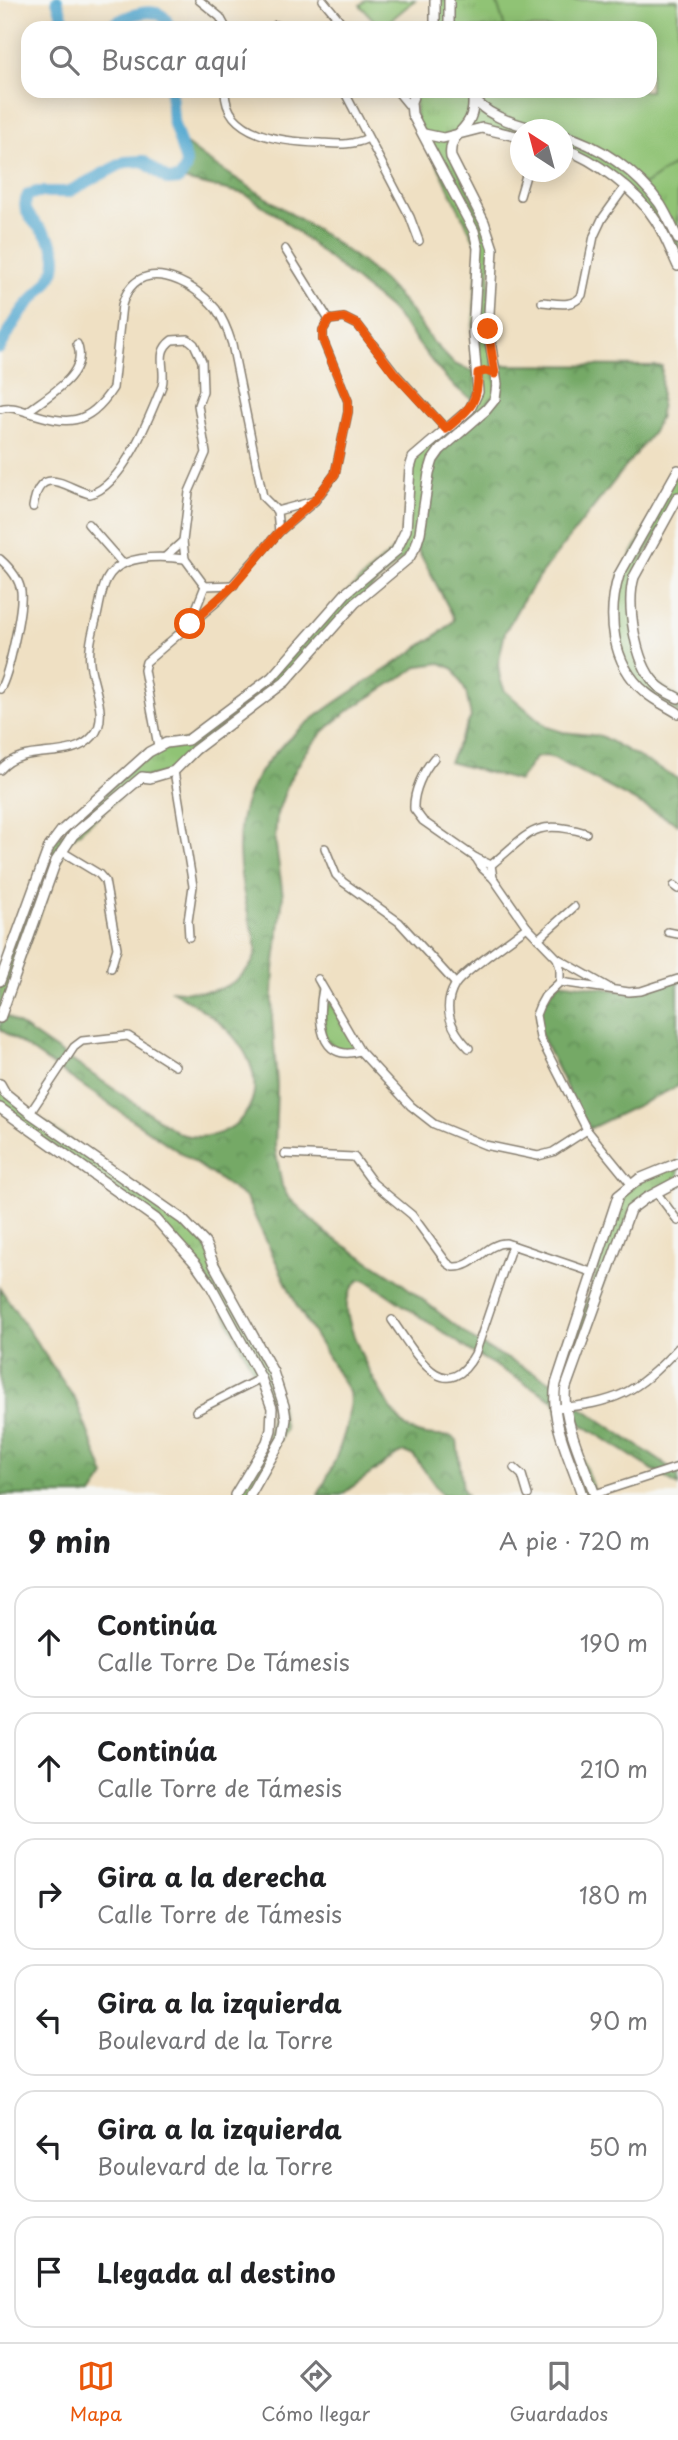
<!DOCTYPE html>
<html lang="es">
<meta charset="utf-8">
<style>
:root{--surface:#fff;--page:#f2f2f2;--text:#202124;--muted:#757577;--line:#e0e0e0;--accent:#ea580c}
body{margin:0;font-family:"Playpen Sans",sans-serif;background:var(--page);color:var(--text)}
.compass{position:absolute;left:510px;top:119px;width:63px;height:63px;border-radius:50%;background:var(--surface);box-shadow:0 4px 18px #0003;rotate:324deg}
.stop{position:absolute;width:21px;height:21px;margin:-16px;border:5px solid #ea580c;border-radius:50%;background:#fff}
.stop.end{background:#ea580c;border-color:#fff;box-shadow:0 2px 7px #0008}
.list{margin:0;padding:0;list-style:none}
h2{display:flex;justify-content:space-between;align-items:center;height:91px;margin:0;padding:0 28px;font-size:30px}
h2 small{font-size:23px;font-weight:400;color:var(--muted)}
.list li{display:grid;grid-template-columns:46px 1fr auto;gap:21px;align-items:center;box-sizing:border-box;height:112px;margin:0 14px 14px;padding:0 14px;border:2px solid var(--line);border-radius:21px}
.list b{display:block;font-size:26px;white-space:nowrap}
.list p{margin:0;font-size:23px;white-space:nowrap;color:var(--muted)}
.list em{font-size:23px;font-style:normal;color:var(--muted)}
.icon{flex:none;width:38px;height:38px;fill:none;stroke:currentColor;stroke-width:2;stroke-linecap:round;stroke-linejoin:round}
.map{position:relative;flex:none;width:678px;height:1495px;overflow:hidden}
.search{position:absolute;background:var(--surface);box-shadow:0 4px 18px #0003;left:21px;right:21px;top:21px;height:77px;display:flex;align-items:center;gap:18px;box-sizing:border-box;padding:0 24px;border-radius:21px;color:var(--muted);font-size:26px}
.sheet{height:847px;background:var(--surface)}
nav{display:flex;justify-content:space-around;align-items:center;box-sizing:border-box;height:98px;border-top:2px solid var(--line);background:var(--surface);font-size:19px;color:var(--muted)}
nav a{display:grid;justify-items:center;gap:4px}
nav .on{color:var(--accent)}
.map>svg:first-child{display:block}
.forest{fill:url(#forest-crowns);stroke:#486241;stroke-width:2}
.park{fill:url(#park-tufts);stroke:#567048;stroke-width:2}
.pitch{fill:#90c374;stroke:#567048;stroke-width:2}
.lines{fill:none;stroke-linecap:round;stroke-linejoin:round}
.river{stroke:#54a9d0;stroke-width:12}
.minor-casing{stroke:#867e70;stroke-width:10}
.tertiary-casing{stroke:#867e70;stroke-width:12}
.minor{stroke:#fff;stroke-width:7}
.tertiary{stroke:#fff;stroke-width:9}
.route{stroke:#ea580c;stroke-width:9}
</style>
<div class="map">
<svg width="678" height="1495" viewBox="0 0 678 1495">
<defs>
<pattern id="forest-crowns" width="20" height="18" patternUnits="userSpaceOnUse" patternTransform="scale(1.75)"><rect width="20" height="18" fill="#74a966"/><path d="M2 6a3 3 0 1 1 6 0M12 15a3 3 0 1 1 6 0" fill="none" stroke="#5e8953"/></pattern>
<pattern id="park-tufts" width="24" height="20" patternUnits="userSpaceOnUse" patternTransform="scale(1.75)"><rect width="24" height="20" fill="#90c374"/><path d="M3 7l-1-3M5 7V3M7 7l1-3M15 17l-1-3M17 17v-4M19 17l1-3" fill="none" stroke="#7ca764"/></pattern>
</defs>
<rect width="100%" height="100%" fill="#f6f6f2"/>
<filter id="ink" filterUnits="userSpaceOnUse"><feTurbulence type="fractalNoise" baseFrequency=".0143" numOctaves="2"/><feDisplacementMap in="SourceGraphic" scale="14" xChannelSelector="R" yChannelSelector="G"/><feConvolveMatrix kernelMatrix="1 2 1 2 8 2 1 2 1" color-interpolation-filters="sRGB"/></filter>
<filter id="wash" filterUnits="userSpaceOnUse"><feTurbulence type="fractalNoise" baseFrequency=".00686" numOctaves="4" result="noise"/><feDisplacementMap in="SourceGraphic" scale="28" xChannelSelector="R" yChannelSelector="G"/><feGaussianBlur stdDeviation="1.57" result="paint"/><feColorMatrix in="noise" values="0 0 0 0 0 0 0 0 0 0 0 0 0 0 0 0 0 1.4 0 .05"/><feComposite in="paint" operator="in"/></filter>
<g filter="url(#wash)">
<rect width="100%" height="100%" fill="#efe0c3"/>
<g class="forest">
<path d="M178 138 209 161 332 240 363 263 384 281 408 307 431 340 454 364 478 373 475 401C438 381 419 338 389 308L278 216 245 194 179 179C189 164 183 154 178 138Z"/>
<path d="M493 365 662 366 660 416 653 432 541 574 521 603 505 632 498 664 500 679 505 691 547 727 563 732 601 736 678 779V824L554 758 545 756 535 758 519 781 449 762 471 717 466 692 454 669 441 663 419 666 348 711 324 731 306 752 289 781 277 814 275 838 283 896 274 970 272 1018 277 1085 275 1148 282 1186 288 1197 327 1234 395 1278 479 1344 556 1384 554 1400 475 1354 366 1280H359C353 1286 347 1295 347 1304 345 1330 385 1407 404 1425 416 1437 434 1436 450 1436L457 1441 463 1489 467 1495H442L414 1456 405 1452 397 1455 341 1495H318C332 1470 354 1421 349 1392L297 1306 246 1198 0 1029 2 1013 180 1134C226 1148 270 1108 249 1061 235 1028 200 1007 170 990 198 992 223 996 244 973 250 967 256 960 256 950 256 937 249 922 247 909 239 873 234 833 247 798 272 730 359 691 416 649 428 641 444 632 454 620L453 616 416 546 429 473Z"/>
<path d="M678 979V1086L587 1130 537 1027 540 1005 560 982 629 992Z"/>
<path d="M0 1288 76 1401 105 1476 92 1495H0Z"/>
<path d="M579 1406 678 1473V1486L567 1415 565 1407Z"/>
</g>
<g class="park">
<path d="M435 0H678V266L657 222 625 187 563 148 562 130H520V137L482 128 458 133 449 149 491 238 488 329 497 392 433 460 416 546 365 594 293 674 174 771 142 778 67 843 0 1018V981L49 847 149 752 188 740 272 677 346 593 403 541 413 458 475 401 473 333 478 248 416 121 415 91H650V28H435Z"/>
<path d="M678 470V497L641 563 630 605 651 678 678 698V713L634 681 614 636 620 575Z"/>
<path d="M323 989 360 1051 339 1052 324 1037Z"/>
<path d="M0 1084 5 1093 199 1235 273 1372 285 1429 250 1495H235L267 1442 272 1408 210 1284 156 1219 0 1108Z"/>
<path d="M678 1163V1181L630 1210 566 1387 565 1407 595 1495H582L554 1400 623 1191Z"/>
</g>
<g class="pitch">
<path d="M366 0H415L381 28 360 5Z"/>
<path d="M496 0H678V162L644 185 625 169 563 135 562 130 538 129 489 112 468 91H650V28H505Z"/>
</g>
<g class="lines">
<g class="river">
<path d="M57 0 66 28"/>
<path d="M107 28C126 15 164 0 169 28"/>
<path d="M0 348C7 335 14 322 23 310 34 296 56 279 56 260 57 230 14 219 28 195L37 192H68L125 162 143 161 168 180 179 179 185 170 186 162 173 121 171 91"/>
</g>
</g>
</g>
<g filter="url(#ink)">
<g class="lines">
<defs>
<g id="minor">
<path d="M199 0 220 17 226 28"/>
<path d="M323 0 346 28"/>
<path d="M276 25V28"/>
<path d="M225 91C225 137 286 142 320 143 337 144 352 146 368 138"/>
<path d="M344 91 410 217 419 241"/>
<path d="M397 91 411 108"/>
<path d="M520 196 527 172"/>
<path d="M285 249 329 320"/>
<path d="M542 302C556 303 573 308 582 295L594 236 602 219 625 187"/>
<path d="M0 409C9 406 18 409 27 412 67 425 88 427 113 388L122 305C137 253 192 280 216 309 224 320 228 331 232 344L263 497 277 511"/>
<path d="M27 412C47 396 90 374 77 344"/>
<path d="M33 507C40 461 67 489 90 494 123 486 150 416 162 386 167 368 154 353 172 340L188 339 194 344 202 361 203 391 198 405 206 453 189 492 183 541 185 559 205 586"/>
<path d="M277 511 314 501"/>
<path d="M277 511 279 532"/>
<path d="M88 524 123 564"/>
<path d="M165 557 183 541"/>
<path d="M0 559C9 567 19 578 21 591 23 608 9 675 0 689"/>
<path d="M205 586 234 585"/>
<path d="M190 624 205 586"/>
<path d="M158 746 144 670 146 662 219 600 279 532 315 501 335 474 348 412V401L323 340V330L329 320 344 318 358 325 395 373 446 429"/>
<path d="M434 758C423 771 413 792 414 809L423 821 476 858 491 865 493 878"/>
<path d="M0 770C23 742 70 763 93 736 110 718 92 684 90 663 88 647 93 631 97 616 100 604 101 590 107 579 120 554 161 556 185 559"/>
<path d="M174 771 193 886 188 921 189 937"/>
<path d="M325 848 336 875 343 882 399 922 455 983"/>
<path d="M61 851 99 874 105 881 117 948 111 968"/>
<path d="M476 858 483 869 493 878 527 927 557 958 560 968V982"/>
<path d="M491 865C530 833 534 818 586 833"/>
<path d="M674 886 678 889"/>
<path d="M668 932 678 934"/>
<path d="M538 939 574 907"/>
<path d="M557 958 608 987"/>
<path d="M318 979 360 1051 411 1106 434 1124 485 1145 538 1156 553 1152 587 1130"/>
<path d="M323 989C317 1016 318 1064 360 1051"/>
<path d="M469 1048C452 1031 441 1009 455 985 462 973 513 938 527 927"/>
<path d="M30 1113 74 1047 82 1041 128 1036 175 1066"/>
<path d="M285 1154 354 1157 373 1183 412 1215 447 1263 453 1267C474 1269 485 1243 506 1243L591 1272"/>
<path d="M631 1184 587 1130 540 1038 536 1015 540 1005 545 996 560 982 629 992 641 991 678 979"/>
<path d="M656 1192 678 1221"/>
<path d="M392 1320C413 1349 444 1411 475 1354L512 1245"/>
<path d="M554 1408C615 1404 637 1393 678 1348"/>
<path d="M196 1411 261 1378"/>
<path d="M514 1468 522 1475 528 1495"/>
<path d="M595 1494 678 1467"/>
</g>
<g id="tertiary">
<path d="M435 28V0"/>
<path d="M449 28V0"/>
<path d="M468 91C482 115 512 123 538 130"/>
<path d="M424 134 443 138 482 128 520 137"/>
<path d="M562 135C600 145 638 173 660 204 667 215 672 227 678 239"/>
<path d="M562 148C595 159 638 192 656 221 665 235 671 251 678 266"/>
<path d="M678 470 619 575C607 614 611 663 645 692 655 701 667 706 678 713"/>
<path d="M678 497 634 577C626 604 635 662 655 683 661 690 670 694 678 698"/>
<path d="M0 981 49 847 61 831 149 752 166 743 188 740 272 677 346 593 396 551 406 530 410 468 413 458 470 409 478 392 473 333 478 248 474 231 412 114 411 102 415 91"/>
<path d="M0 1018 56 861 73 835 142 777 150 778 174 771 195 750 285 682 355 603 409 558 416 546 420 533 429 473 433 460 440 450 486 410 495 399 497 384 488 329 493 249 484 222 451 157C447 131 475 132 473 100"/>
<path d="M0 1084 5 1093 30 1113 182 1219 205 1243 214 1265 273 1372 284 1406 286 1419 283 1437 250 1495"/>
<path d="M0 1108 156 1219 196 1264 210 1284 261 1378 272 1408 271 1430 267 1442 235 1495"/>
<path d="M582 1495C571 1460 549 1421 556 1384L618 1196 639 1179 678 1163"/>
<path d="M595 1495C585 1467 560 1415 566 1387L630 1210 646 1198 678 1181"/>
</g>
</defs>
<use href="#minor" class="minor-casing"/>
<use href="#tertiary" class="tertiary-casing"/>
<use href="#minor" class="minor"/>
<use href="#tertiary" class="tertiary"/>
</g>
</g>
<g class="lines" filter="url(#ink)">
<path class="route" d="M190 624 234 585 279 532 315 500 335 474 348 412V401L323 340V330L329 320 344 318 358 325 394 373 446 429C469 409 478 405 478 373L486 371 495 374 488 329"/>
</g>
</svg>
<svg class="compass" viewBox="-18 -18 36 36"><path d="M0-13l5 13h-10z" fill="#e53935"/><path d="M0 13l5-13h-10z" fill="#757577"/></svg>
<div class="stop" style="left:190px;top:624px"></div>
<div class="stop end" style="left:488px;top:329px"></div>
<div class="search"><svg class="icon" aria-label="search" viewBox="0 0 24 24"><circle cx="10" cy="10" r="6"/><path d="M15 15l6 6"/></svg>Buscar aquí</div>
</div>
<section class="sheet">
<h2>9 min<small>A pie · 720 m</small></h2>
<ul class="list">
<li><svg class="icon" aria-label="ahead" viewBox="0 0 24 24"><path d="M12 20V5M6 11l6-6 6 6"/></svg><div><b>Continúa</b><p>Calle Torre De Támesis</p></div><em>190 m</em></li>
<li><svg class="icon" aria-label="ahead" viewBox="0 0 24 24"><path d="M12 20V5M6 11l6-6 6 6"/></svg><div><b>Continúa</b><p>Calle Torre de Támesis</p></div><em>210 m</em></li>
<li><svg class="icon" aria-label="right" viewBox="0 0 24 24"><path d="M7 20v-9h11M14 6l5 5-5 5"/></svg><div><b>Gira a la derecha</b><p>Calle Torre de Támesis</p></div><em>180 m</em></li>
<li><svg class="icon" aria-label="left" viewBox="0 0 24 24"><path d="M17 20v-9H6M10 6l-5 5 5 5"/></svg><div><b>Gira a la izquierda</b><p>Boulevard de la Torre</p></div><em>90 m</em></li>
<li><svg class="icon" aria-label="left" viewBox="0 0 24 24"><path d="M17 20v-9H6M10 6l-5 5 5 5"/></svg><div><b>Gira a la izquierda</b><p>Boulevard de la Torre</p></div><em>50 m</em></li>
<li><svg class="icon" aria-label="arrive" viewBox="0 0 24 24"><path d="M6 21V4h12l-3 4 3 4H6"/></svg><div><b>Llegada al destino</b></div></li>
</ul>
</section>
<nav>
<a class="on"><svg class="icon" aria-label="map" viewBox="0 0 24 24"><path d="M3 6l6-2 6 2 6-2v14l-6 2-6-2-6 2zM9 4v14M15 6v14"/></svg>Mapa</a>
<a><svg class="icon" aria-label="directions" viewBox="0 0 24 24"><path d="M12 3l9 9-9 9-9-9zM9 14v-3h6M13 9l2 2-2 2"/></svg>Cómo llegar</a>
<a><svg class="icon" aria-label="saved" viewBox="0 0 24 24"><path d="M7 4h10v16l-5-4-5 4z"/></svg>Guardados</a>
</nav>
